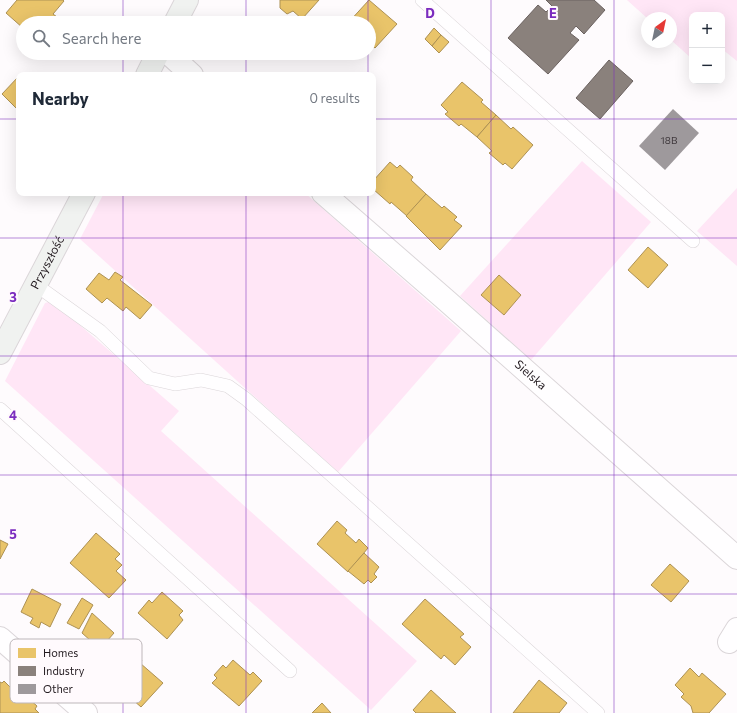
<!DOCTYPE html>
<meta charset="utf-8">
<style>
:root{--surface:#fff;--page:#f6f6f7;--text:#1f2937;--muted:#747a83;--line:#e0e1e3}
body{margin:0;font-family:Commissioner,sans-serif;background:var(--page);color:var(--text)}
.controls{position:absolute;right:12px;top:12px;display:grid;overflow:hidden;border-radius:8px;box-shadow:0 4px 16px #0002}
.controls button{width:36px;height:36px;display:grid;place-items:center;padding:0;border:0;border-bottom:1px solid var(--line);background:var(--surface);color:var(--text);font:20px sans-serif}
.compass{position:absolute;left:641px;top:12px;width:36px;height:36px;border-radius:50%;background:var(--surface);box-shadow:0 4px 16px #0002;rotate:33deg}
.list{margin:0;padding:0;list-style:none}
h2{display:flex;justify-content:space-between;align-items:center;height:52px;margin:0;padding:0 16px;font-size:17px}
h2 small{font-size:13px;font-weight:400;color:var(--muted)}
.icon{flex:none;width:22px;height:22px;fill:none;stroke:currentColor;stroke-width:2;stroke-linecap:round;stroke-linejoin:round}
.map{position:relative;flex:none;width:737px;height:713px;overflow:hidden}
.search{position:absolute;background:var(--surface);box-shadow:0 4px 16px #0002;left:16px;top:16px;width:360px;height:44px;display:flex;align-items:center;gap:10px;box-sizing:border-box;padding:0 14px;border-radius:22px;color:var(--muted);font-size:15px}
.panel{position:absolute;background:var(--surface);box-shadow:0 4px 16px #0002;left:16px;top:72px;width:360px;height:124px;border-radius:8px}
.map>svg:first-child{display:block}
.green{fill:#ffe6f6}
.homes{fill:#e9c46a;stroke:#ad9154}
.industry{fill:#8a817c;stroke:#6b6260}
.building{fill:#9e999c}
.lines{fill:none;stroke-linecap:round;stroke-linejoin:round}
.lane-casing{stroke:#dbd6d9;stroke-width:14}
.street-casing{stroke:#dbd6d9;stroke-width:24}
.secondary-casing{stroke:#dbd6d9;stroke-width:24}
.lane{stroke:#fffeff;stroke-width:13}
.street{stroke:#fffeff;stroke-width:22}
.secondary{stroke:#f0f2f0;stroke-width:22}
.grid{fill:none;stroke:#7b2cbf;stroke-width:1;stroke-opacity:0.55}
.labels{text-anchor:middle;stroke-width:4;stroke-linejoin:round;paint-order:stroke}
.number-label{font-size:10px;fill:#413a3e}
.street-label{font-size:12px;fill:#221a1f;stroke:#fffafd}
.key{fill:#fffafd;stroke:#bdb7ba;stroke-width:1}
.key-label{font-size:11px;fill:#221a1f}
.grid-label{font-size:13px;text-anchor:middle;font-weight:bold;fill:#7b2cbf;stroke:#fffafd;stroke-width:4;stroke-linejoin:round;paint-order:stroke}
</style>
<div class="map">
<svg width="737" height="713" viewBox="0 0 737 713">
<rect width="100%" height="100%" fill="#fefbfd"/>
<g class="green">
<path d="M627 0H737V61L722 49V15H692L691 58 671 40V18H647Z"/>
<path d="M582 161 651 222 531 360 460 296Z"/>
<path d="M737 188V266L697 231Z"/>
<path d="M104 193H305L461 331 338 472 80 239Z"/>
<path d="M52 301 179 411 161 431 417 661 371 710 5 381 45 303Z"/>
</g>
<g class="homes">
<path d="M17 0H63L64 1 53 14 57 17 52 23H23V28L6 13Z"/>
<path d="M280 0H319L302 19 293 11 287 14 280 8Z"/>
<path d="M369 0 397 24 375 48 369 43V23H348Z"/>
<path d="M434 28 441 35 432 46 425 39Z"/>
<path d="M441 35 449 42 439 53 432 46Z"/>
<path d="M19 76V111L2 94Z"/>
<path d="M462 82 483 100 481 102 496 115 477 137 461 124 459 126 445 114 448 112 441 105Z"/>
<path d="M496 115 511 129 513 127 533 145 512 169 505 163 503 165 489 153 492 151 477 137Z"/>
<path d="M390 162 397 168 400 165 413 177 411 180 426 194 407 216 391 202 390 204 373 189V181Z"/>
<path d="M426 194 442 208 444 206 457 217 454 220 462 226 440 250 406 216Z"/>
<path d="M648 247 668 265 648 288 628 270Z"/>
<path d="M115 272 123 277 120 280 152 305 140 319 126 307 123 311 107 298 102 303 86 289 99 273 109 280Z"/>
<path d="M499 275 521 295 504 315 481 295Z"/>
<path d="M337 521 347 530 345 533 356 543 359 539 368 548 348 572 317 544Z"/>
<path d="M96 533 120 554 115 559 122 565 116 571 126 580 109 598 70 563Z"/>
<path d="M0 540 8 544 0 559Z"/>
<path d="M364 553 379 567 374 574 377 577 371 583 368 580 364 584 348 571Z"/>
<path d="M670 564 689 581 671 602 651 585Z"/>
<path d="M32 589 61 604 50 627 41 622 39 628 30 623 33 618 21 612Z"/>
<path d="M162 592 183 611 179 615 183 620 167 639 138 613 149 600 152 603Z"/>
<path d="M82 598 93 605 79 629 67 623Z"/>
<path d="M425 599 464 634 460 637 471 647 455 665 444 655 441 659 402 624Z"/>
<path d="M92 613 114 633 100 649 82 633Z"/>
<path d="M131 649 142 660 140 663 163 683 141 707 116 685 120 681 110 672Z"/>
<path d="M233 660 250 675 253 672 262 681 239 706 212 683 217 678 214 675 223 665 226 668Z"/>
<path d="M690 668 699 677 702 673 726 694 709 713H693L691 706 681 697 684 694 675 685Z"/>
<path d="M539 680 567 703 559 713H513Z"/>
<path d="M4 681 25 702 28 698 37 706 35 709 39 713H0V682L2 683Z"/>
<path d="M431 690 456 713H416L413 710Z"/>
<path d="M322 703 331 713H312Z"/>
</g>
<g class="industry">
<path d="M546 0H594L605 10 584 34 576 26 570 33 579 40 548 74 508 38 538 5 546 12 552 6Z"/>
<path d="M609 60 633 81 600 119 576 98Z"/>
</g>
<path class="building" d="M673 109 699 133 665 170 639 146Z"/>
<g class="lines">
<defs>
<g id="lane">
<path d="M422 0 693 241"/>
<path d="M36 285 100 331 149 378 175 384 201 380 228 386 246 399 598 713"/>
<path d="M0 409 290 671"/>
</g>
<g id="street">
<path d="M168 53 192 75"/>
<path id="s1" d="M323 193 447 301 737 558"/>
<path d="M0 638 86 713"/>
<path d="M729 642 737 629"/>
</g>
<g id="secondary">
<path d="M175 23 187 0"/>
<path d="M147 75 158 53"/>
<path id="s2" d="M0 353 84 193"/>
</g>
</defs>
<use href="#lane" class="lane-casing"/>
<use href="#street" class="street-casing"/>
<use href="#secondary" class="secondary-casing"/>
<use href="#lane" class="lane"/>
<use href="#street" class="street"/>
<use href="#secondary" class="secondary"/>
</g>
<path class="grid" d="M123 0V23M246 0V23M368 0V23M491 0V713M614 0V713M123 53V75M246 53V75M368 53V75M0 119H19M373 119H737M123 193V713M246 193V713M368 193V713M0 238H737M0 356H737M0 475H737M0 594H737"/>
<g class="labels">
<g class="number-label">
<text x="669" y="144">18B</text>
</g>
<g class="street-label">
<text dy="4" stroke="none"><textPath href="#s2" startOffset="102">Przyszłość</textPath></text>
<text dy="4" stroke="none"><textPath href="#s1" startOffset="276">Sielska</textPath></text>
</g>
</g>
<rect x="10" y="639" width="132" height="64" rx="6" class="key"/>
<rect x="18" y="648" width="18" height="10" fill="#e9c46a"/>
<rect x="18" y="666" width="18" height="10" fill="#8a817c"/>
<rect x="18" y="684" width="18" height="10" fill="#9e999c"/>
<g class="key-label">
<text x="43" y="657">Homes</text>
<text x="43" y="675">Industry</text>
<text x="43" y="693">Other</text>
</g>
<g class="grid-label">
<text x="430" y="18">D</text>
<text x="553" y="18">E</text>
<text x="13" y="302">3</text>
<text x="13" y="420">4</text>
<text x="13" y="539">5</text>
</g>
</svg>
<div class="controls">
<button>+</button>
<button>−</button>
</div>
<svg class="compass" viewBox="-18 -18 36 36"><path d="M0-13l5 13h-10z" fill="#e53935"/><path d="M0 13l5-13h-10z" fill="#747a83"/></svg>
<div class="search"><svg class="icon" aria-label="search" viewBox="0 0 24 24"><circle cx="10" cy="10" r="6"/><path d="M15 15l6 6"/></svg>Search here</div>
<section class="panel">
<h2>Nearby<small>0 results</small></h2>
<ul class="list">
</ul>
</section>
</div>
